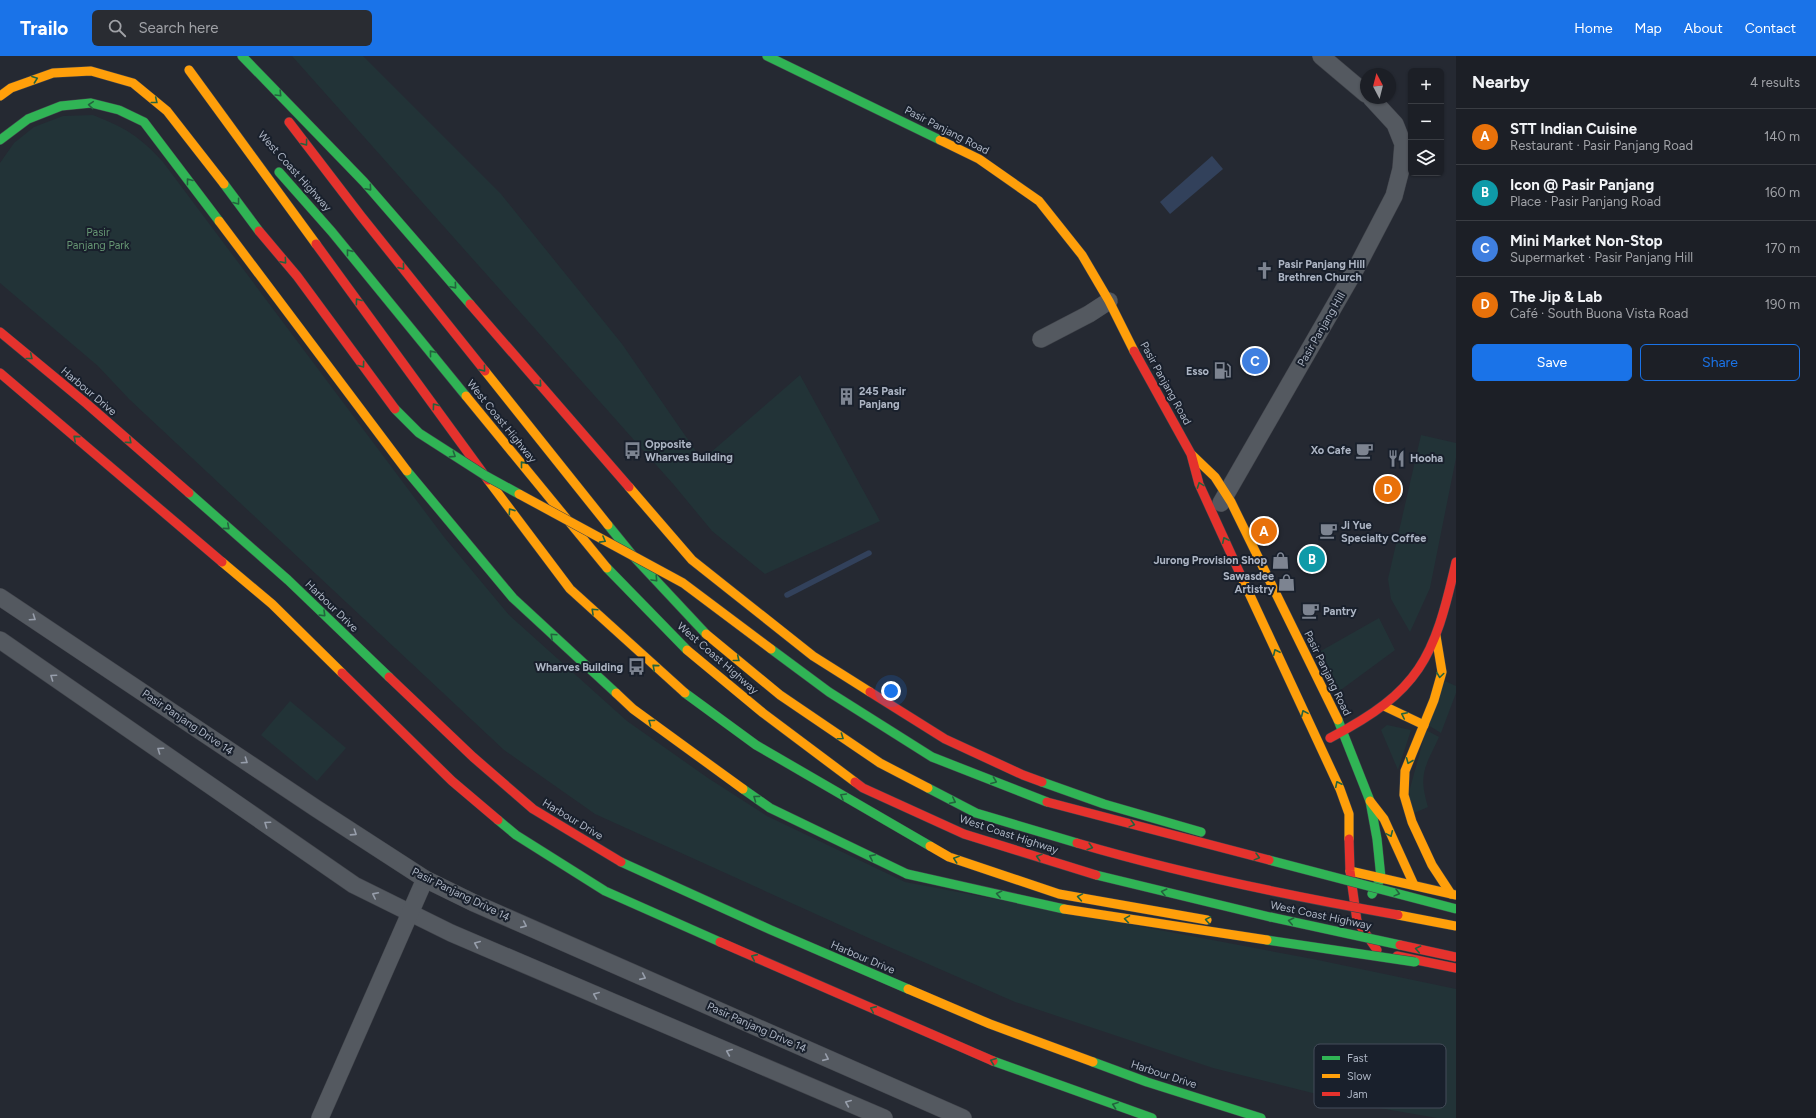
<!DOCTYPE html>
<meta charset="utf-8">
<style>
:root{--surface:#1c1f26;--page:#292c32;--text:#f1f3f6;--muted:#a0a2a7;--line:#3a3d43;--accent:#1a73e8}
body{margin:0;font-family:Figtree,sans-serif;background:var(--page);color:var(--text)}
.controls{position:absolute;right:12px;top:12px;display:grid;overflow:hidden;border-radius:6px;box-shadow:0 1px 3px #0004}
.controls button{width:36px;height:36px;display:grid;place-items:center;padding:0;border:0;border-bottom:1px solid var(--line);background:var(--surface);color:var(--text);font:20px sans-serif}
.compass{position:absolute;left:1360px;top:12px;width:36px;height:36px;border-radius:50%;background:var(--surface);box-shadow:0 1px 3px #0004;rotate:353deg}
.you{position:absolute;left:891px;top:635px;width:14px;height:14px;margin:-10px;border:3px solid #fff;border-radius:50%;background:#1a73e8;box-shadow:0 0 0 6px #1a73e833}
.badge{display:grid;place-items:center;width:26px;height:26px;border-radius:50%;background:var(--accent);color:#fff;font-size:13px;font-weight:700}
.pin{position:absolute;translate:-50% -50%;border:2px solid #fff;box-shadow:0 1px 4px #0006}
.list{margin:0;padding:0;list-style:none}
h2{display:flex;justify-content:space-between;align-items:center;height:52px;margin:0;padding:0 16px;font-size:17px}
h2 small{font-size:13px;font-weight:400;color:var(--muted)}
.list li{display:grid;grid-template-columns:26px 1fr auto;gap:12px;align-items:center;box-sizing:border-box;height:56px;padding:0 16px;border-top:1px solid var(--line)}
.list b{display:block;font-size:15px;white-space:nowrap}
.list p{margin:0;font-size:13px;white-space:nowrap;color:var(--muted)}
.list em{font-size:13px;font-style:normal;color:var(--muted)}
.actions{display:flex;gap:8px;padding:12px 16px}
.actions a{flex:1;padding:9px 0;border:1px solid var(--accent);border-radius:6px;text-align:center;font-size:14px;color:var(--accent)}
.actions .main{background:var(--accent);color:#fff}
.icon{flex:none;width:22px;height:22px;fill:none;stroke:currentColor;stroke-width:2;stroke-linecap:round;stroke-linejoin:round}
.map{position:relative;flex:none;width:1456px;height:1062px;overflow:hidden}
header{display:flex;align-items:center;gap:24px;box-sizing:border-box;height:56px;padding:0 20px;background:var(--accent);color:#fff}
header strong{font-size:19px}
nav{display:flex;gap:22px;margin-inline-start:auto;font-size:14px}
.search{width:280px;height:36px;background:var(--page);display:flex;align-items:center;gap:10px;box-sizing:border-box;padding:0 14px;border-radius:6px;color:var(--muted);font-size:15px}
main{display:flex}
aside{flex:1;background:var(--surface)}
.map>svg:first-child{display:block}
.green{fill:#223337}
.water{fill:#32415b}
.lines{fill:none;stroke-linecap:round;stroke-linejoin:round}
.stream{stroke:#32415b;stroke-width:5.5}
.street-casing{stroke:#41444b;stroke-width:18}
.fast-casing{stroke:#41444b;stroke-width:10}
.slow-casing{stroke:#41444b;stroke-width:10}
.jam-casing{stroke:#41444b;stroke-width:10}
.street{stroke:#545960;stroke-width:17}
.fast{stroke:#30b455;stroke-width:9}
.slow{stroke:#ff9f0a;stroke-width:9}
.jam{stroke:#e5322d;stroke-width:9}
.fast-bridge-casing{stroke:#41454d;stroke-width:10;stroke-linecap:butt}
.slow-bridge-casing{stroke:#41454d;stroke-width:10;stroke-linecap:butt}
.jam-bridge-casing{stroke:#41454d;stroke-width:10;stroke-linecap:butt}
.fast-bridge{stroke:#30b455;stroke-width:9}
.slow-bridge{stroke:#ff9f0a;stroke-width:9}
.jam-bridge{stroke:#e5322d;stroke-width:9}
.oneway{stroke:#23633e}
.oneway2{stroke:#979eab}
.labels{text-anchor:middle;stroke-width:4;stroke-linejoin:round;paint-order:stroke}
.street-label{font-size:11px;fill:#adb5c4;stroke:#19202c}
.park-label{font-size:11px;fill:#659572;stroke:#19202c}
.poi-label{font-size:11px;font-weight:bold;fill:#adb5c4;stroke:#19202c;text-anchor:start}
.key{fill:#19202c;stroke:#454d5a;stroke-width:1}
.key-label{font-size:11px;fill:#adb5c4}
</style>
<header>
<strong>Trailo</strong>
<div class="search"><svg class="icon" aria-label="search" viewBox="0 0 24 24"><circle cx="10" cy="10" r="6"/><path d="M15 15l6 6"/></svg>Search here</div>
<nav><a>Home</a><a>Map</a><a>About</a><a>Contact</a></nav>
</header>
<main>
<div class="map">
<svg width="1456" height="1062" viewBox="0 0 1456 1062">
<rect width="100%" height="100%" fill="#252932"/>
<g class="green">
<path d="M292 0H363L501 138 622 288 702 404 800 319 880 465 765 518 712 475 674 429Z"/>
<path d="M93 59C126 72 139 80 163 106L444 481 509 559 627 665 708 722 767 760 905 826 1313 903 1456 933V1062H1437L1356 1048 1213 1012 1015 946 871 883 595 758 504 694 129 343 98 310 0 227V107L14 87 34 71 63 60Z"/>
<path d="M1421 379 1456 387V402L1430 532 1410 576 1391 543 1388 523Z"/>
<path d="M1379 562 1395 594 1338 636 1319 596Z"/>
<path d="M1445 625 1456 630V637L1441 677 1428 669Z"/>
<path d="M290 645 346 692 317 725 261 679Z"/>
<path d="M1387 669 1411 674 1398 714 1381 674Z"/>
<path d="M1426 674 1439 681C1425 712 1418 717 1428 751L1412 758 1409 736Z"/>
</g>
<path class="water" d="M1212 100 1223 113 1170 158 1160 146Z"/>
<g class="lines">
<path class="stream" d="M787 539 869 497"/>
<defs>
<g id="street">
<path d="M1321 0 1366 38"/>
<path d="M1041 283 1089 258 1109 245"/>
<path d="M1221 447 1359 207 1394 140 1401 113 1403 88 1395 68 1371 42"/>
<path d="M0 541 317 753 425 823 474 847 963 1062"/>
<path d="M0 584 354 829 451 877 884 1062"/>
<path d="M320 1062 425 823"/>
</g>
<g id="fast">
<path d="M242 0 364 126 470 248"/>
<path d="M767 0 940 84"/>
<path d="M0 84 28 63 61 50 91 47 119 54 144 66 219 165"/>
<path d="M279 116 332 176 466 340"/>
<path d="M224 128 259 175"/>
<path d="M407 415 513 542 616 637"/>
<path d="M189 437 288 524 389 621"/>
<path d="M608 469 634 501 706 578"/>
<path d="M607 512 687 594"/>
<path d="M685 637 756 689 930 790"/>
<path d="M1338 664 1370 745 1377 783 1381 822 1372 838"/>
<path d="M1042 726 1104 748 1201 776"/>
<path d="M743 733 770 752 907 818"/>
<path d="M498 764 516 779 605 835 720 886"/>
<path d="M621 806 771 874 908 933"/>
<path d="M993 1005 1152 1062"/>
<path d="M1093 1006 1147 1026 1261 1062"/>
</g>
<g id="slow">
<path d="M189 14 316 188"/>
<path d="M0 40 11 32 53 17 91 15 133 27 167 55 224 128"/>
<path d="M940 84 979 103 1039 145 1082 199 1109 245 1134 295"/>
<path d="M219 165 407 415"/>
<path d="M485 315 608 469"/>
<path d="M466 340 607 512"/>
<path d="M1192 399 1215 421 1231 446 1338 664"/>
<path d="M488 424 570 533 685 637"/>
<path d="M629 431 692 504 813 600 870 636"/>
<path d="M222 506 272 548 342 617"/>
<path d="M1242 522 1340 733 1349 758V783"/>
<path d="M1436 580 1442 616 1434 644 1405 715 1404 739 1412 766 1432 809 1451 838"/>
<path d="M616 637 633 653 743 733"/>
<path d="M1384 650 1424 669"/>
<path d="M1370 745 1384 763 1414 829"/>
<path d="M930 790 949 801 1059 838 1207 864"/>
<path d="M1350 815 1456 839"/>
<path d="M908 933 990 968 1093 1006"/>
</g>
<g id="jam">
<path d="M289 66 361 160 485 315"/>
<path d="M316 188 488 424"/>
<path d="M470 248 629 431"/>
<path d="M0 276 87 348 189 437"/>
<path d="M1134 295 1191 398 1199 428 1242 522"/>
<path d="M0 317 222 506"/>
<path d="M342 617 452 725 498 764"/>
<path d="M389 621 473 701 533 753 621 806"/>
<path d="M870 636 945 683 1023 719 1042 726"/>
<path d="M1330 682C1420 635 1434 603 1456 506"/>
<path d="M1349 783 1350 815 1357 865 1377 894"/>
<path d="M720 886 993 1005"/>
<path d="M1397 900 1456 912"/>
</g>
</defs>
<use href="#street" class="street-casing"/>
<use href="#fast" class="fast-casing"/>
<use href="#slow" class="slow-casing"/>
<use href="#jam" class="jam-casing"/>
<use href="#street" class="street"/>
<use href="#fast" class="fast"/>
<use href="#slow" class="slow"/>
<use href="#jam" class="jam"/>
<defs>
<g id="fast-bridge">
<path d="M395 353 419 377 486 420 519 438"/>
<path d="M771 593 829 636 932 701 1047 746"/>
<path d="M928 732 976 757 1077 787"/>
<path d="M1269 804 1456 853"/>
<path d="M907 818 1064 853"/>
<path d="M1096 819 1270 861 1400 889"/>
<path d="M1267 884 1415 906"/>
</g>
<g id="slow-bridge">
<path d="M519 438 683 527 771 593"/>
<path d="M706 578 780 639 880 707 928 732"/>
<path d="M687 594 763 657 855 726"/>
<path d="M1064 853 1267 884"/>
<path d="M1398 859 1456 870"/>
</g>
<g id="jam-bridge">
<path d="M259 175 297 220 395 353"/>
<path d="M855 726 863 732 964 778 1096 819"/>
<path d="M1047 746 1269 804"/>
<path d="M1077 787C1182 818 1290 840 1398 859"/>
<path d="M1400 889 1456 901"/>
</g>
</defs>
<use href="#fast-bridge" class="fast-bridge-casing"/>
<use href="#slow-bridge" class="slow-bridge-casing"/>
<use href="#jam-bridge" class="jam-bridge-casing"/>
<use href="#fast-bridge" class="fast-bridge"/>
<use href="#slow-bridge" class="slow-bridge"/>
<use href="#jam-bridge" class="jam-bridge"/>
</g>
<defs><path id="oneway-chevron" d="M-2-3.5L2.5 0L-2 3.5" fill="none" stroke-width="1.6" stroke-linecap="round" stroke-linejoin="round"/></defs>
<g class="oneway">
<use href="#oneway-chevron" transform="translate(35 23) rotate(-20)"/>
<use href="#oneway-chevron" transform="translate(279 38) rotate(46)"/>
<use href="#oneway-chevron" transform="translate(155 45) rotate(39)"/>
<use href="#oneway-chevron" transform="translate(91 49) rotate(-175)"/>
<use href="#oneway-chevron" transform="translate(305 87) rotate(53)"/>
<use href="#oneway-chevron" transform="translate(189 125) rotate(-128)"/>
<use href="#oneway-chevron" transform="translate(369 132) rotate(49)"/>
<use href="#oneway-chevron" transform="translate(237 146) rotate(53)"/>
<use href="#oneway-chevron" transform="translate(349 196) rotate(-129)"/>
<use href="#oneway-chevron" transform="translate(284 205) rotate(49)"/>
<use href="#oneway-chevron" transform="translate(402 211) rotate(51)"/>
<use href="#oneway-chevron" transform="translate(454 230) rotate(49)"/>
<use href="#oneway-chevron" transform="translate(358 245) rotate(-126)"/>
<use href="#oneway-chevron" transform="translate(432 297) rotate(-129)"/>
<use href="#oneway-chevron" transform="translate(30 301) rotate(39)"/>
<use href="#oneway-chevron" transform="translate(362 309) rotate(54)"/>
<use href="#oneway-chevron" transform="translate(483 313) rotate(51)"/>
<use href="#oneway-chevron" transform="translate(539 328) rotate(49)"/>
<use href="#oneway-chevron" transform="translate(435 350) rotate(-126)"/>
<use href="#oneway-chevron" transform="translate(76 382) rotate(-139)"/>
<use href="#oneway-chevron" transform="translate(129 385) rotate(41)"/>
<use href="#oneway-chevron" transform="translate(453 399) rotate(33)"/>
<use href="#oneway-chevron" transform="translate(523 408) rotate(-129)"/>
<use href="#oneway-chevron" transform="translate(1200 429) rotate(-110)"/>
<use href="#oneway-chevron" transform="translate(511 455) rotate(-125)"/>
<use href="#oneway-chevron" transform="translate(227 471) rotate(41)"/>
<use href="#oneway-chevron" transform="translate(603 484) rotate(29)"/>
<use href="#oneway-chevron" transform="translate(1225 484) rotate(-115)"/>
<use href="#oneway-chevron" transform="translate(655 523) rotate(47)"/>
<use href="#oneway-chevron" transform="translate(594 555) rotate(-137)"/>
<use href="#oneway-chevron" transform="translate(323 558) rotate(44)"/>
<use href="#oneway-chevron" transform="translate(553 580) rotate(-137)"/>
<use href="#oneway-chevron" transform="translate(1276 596) rotate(-115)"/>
<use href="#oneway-chevron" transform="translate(737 603) rotate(39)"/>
<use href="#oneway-chevron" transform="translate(655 611) rotate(-139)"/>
<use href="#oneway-chevron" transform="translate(1440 619) rotate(98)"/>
<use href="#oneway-chevron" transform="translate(1304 657) rotate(-114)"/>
<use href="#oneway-chevron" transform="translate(1404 659) rotate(-154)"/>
<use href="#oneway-chevron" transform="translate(651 666) rotate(-144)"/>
<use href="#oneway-chevron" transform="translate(841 681) rotate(35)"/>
<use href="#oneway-chevron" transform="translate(1409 705) rotate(112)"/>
<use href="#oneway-chevron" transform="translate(994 725) rotate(21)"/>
<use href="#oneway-chevron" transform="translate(1338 728) rotate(-116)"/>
<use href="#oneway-chevron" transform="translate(843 740) rotate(-150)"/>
<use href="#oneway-chevron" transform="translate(756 742) rotate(-144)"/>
<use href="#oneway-chevron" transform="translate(953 745) rotate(27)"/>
<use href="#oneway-chevron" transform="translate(1132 768) rotate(15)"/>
<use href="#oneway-chevron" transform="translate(1390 778) rotate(66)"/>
<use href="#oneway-chevron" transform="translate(1090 791) rotate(16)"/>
<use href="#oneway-chevron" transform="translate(872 801) rotate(-154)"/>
<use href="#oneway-chevron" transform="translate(1039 801) rotate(-163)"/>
<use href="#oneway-chevron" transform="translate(1257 801) rotate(15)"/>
<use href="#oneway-chevron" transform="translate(956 803) rotate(-161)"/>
<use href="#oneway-chevron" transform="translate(1164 836) rotate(-166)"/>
<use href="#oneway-chevron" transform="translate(1397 837) rotate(15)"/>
<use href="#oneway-chevron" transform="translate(999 838) rotate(-167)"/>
<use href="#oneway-chevron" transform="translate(1080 841) rotate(-170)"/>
<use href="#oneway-chevron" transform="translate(1127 863) rotate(-171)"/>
<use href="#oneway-chevron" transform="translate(1208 864) rotate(-170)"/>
<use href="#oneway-chevron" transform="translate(1291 865) rotate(-168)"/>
<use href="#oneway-chevron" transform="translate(1418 893) rotate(-168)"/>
<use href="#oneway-chevron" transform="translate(754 901) rotate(-156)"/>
<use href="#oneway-chevron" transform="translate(873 953) rotate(-156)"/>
<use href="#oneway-chevron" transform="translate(993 1005) rotate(-160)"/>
<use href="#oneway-chevron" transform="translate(1115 1049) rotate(-160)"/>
</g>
<g class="oneway2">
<use href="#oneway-chevron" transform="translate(33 562) rotate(34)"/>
<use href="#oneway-chevron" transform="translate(53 621) rotate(-145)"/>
<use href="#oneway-chevron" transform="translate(160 694) rotate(-145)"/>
<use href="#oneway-chevron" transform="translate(245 705) rotate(34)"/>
<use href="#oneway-chevron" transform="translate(267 768) rotate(-145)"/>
<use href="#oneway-chevron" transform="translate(354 777) rotate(33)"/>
<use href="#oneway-chevron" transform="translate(375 839) rotate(-153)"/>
<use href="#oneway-chevron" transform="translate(524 869) rotate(24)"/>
<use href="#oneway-chevron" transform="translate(477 888) rotate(-157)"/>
<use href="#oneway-chevron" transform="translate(643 921) rotate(24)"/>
<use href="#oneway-chevron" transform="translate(596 939) rotate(-157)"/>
<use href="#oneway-chevron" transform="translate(729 996) rotate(-157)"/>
<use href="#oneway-chevron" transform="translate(826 1002) rotate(24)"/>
<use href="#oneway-chevron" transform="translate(848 1047) rotate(-157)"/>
</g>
<defs>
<symbol id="church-bare" viewBox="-9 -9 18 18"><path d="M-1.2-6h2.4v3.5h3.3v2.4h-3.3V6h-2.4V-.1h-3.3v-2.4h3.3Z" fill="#7d8491" stroke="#19202c" stroke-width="2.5" paint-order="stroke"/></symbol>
<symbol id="fuel-bare" viewBox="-9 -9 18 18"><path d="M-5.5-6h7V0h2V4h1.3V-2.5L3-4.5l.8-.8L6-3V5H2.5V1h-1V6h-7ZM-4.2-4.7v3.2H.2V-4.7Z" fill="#7d8491" stroke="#19202c" stroke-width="2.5" paint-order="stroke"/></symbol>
<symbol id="building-bare" viewBox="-9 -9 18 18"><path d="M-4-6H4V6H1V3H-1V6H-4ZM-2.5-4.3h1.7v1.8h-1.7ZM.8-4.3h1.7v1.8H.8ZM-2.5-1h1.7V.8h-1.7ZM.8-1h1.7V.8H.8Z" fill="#7d8491" stroke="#19202c" stroke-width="2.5" paint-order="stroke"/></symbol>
<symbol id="bus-bare" viewBox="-9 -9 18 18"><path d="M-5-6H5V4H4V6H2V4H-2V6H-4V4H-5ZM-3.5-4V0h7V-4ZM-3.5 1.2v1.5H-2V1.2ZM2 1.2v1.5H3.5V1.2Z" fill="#7d8491" stroke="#19202c" stroke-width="2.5" paint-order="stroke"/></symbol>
<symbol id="cafe-bare" viewBox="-9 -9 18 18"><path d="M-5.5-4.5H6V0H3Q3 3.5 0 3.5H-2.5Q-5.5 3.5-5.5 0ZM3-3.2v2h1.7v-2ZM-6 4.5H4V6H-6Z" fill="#7d8491" stroke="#19202c" stroke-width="2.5" paint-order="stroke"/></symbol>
<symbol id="restaurant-bare" viewBox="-9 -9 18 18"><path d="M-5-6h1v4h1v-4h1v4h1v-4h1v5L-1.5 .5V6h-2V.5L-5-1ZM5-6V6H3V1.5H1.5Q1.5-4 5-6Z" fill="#7d8491" stroke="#19202c" stroke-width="2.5" paint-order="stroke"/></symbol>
<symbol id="shop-bare" viewBox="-9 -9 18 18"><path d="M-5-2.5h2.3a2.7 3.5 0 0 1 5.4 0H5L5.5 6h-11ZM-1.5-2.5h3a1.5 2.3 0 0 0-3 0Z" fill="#7d8491" stroke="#19202c" stroke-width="2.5" paint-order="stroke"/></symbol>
</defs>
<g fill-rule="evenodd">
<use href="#church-bare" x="1252" y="202" width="25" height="25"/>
<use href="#fuel-bare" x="1210" y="302" width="25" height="25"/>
<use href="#building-bare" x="834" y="328" width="25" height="25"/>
<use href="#bus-bare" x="620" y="382" width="25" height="25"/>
<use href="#cafe-bare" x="1352" y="382" width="25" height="25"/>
<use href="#restaurant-bare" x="1384" y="390" width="25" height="25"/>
<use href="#cafe-bare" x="1316" y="462" width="25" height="25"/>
<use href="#shop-bare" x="1268" y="492" width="25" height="25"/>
<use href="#shop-bare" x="1274" y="514" width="25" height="25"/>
<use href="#cafe-bare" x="1298" y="542" width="25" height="25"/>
<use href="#bus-bare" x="624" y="598" width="25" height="25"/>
</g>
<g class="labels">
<g class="street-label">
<text transform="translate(947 74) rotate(27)" y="4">Pasir Panjang Road</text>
<text transform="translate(295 115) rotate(48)" y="4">West Coast Highway</text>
<text transform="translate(1321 273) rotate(-60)" y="4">Pasir Panjang Hill</text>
<text transform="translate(1166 327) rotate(61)" y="4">Pasir Panjang Road</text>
<text transform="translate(89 335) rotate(40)" y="4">Harbour Drive</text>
<text transform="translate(502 365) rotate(51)" y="4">West Coast Highway</text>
<text transform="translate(332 550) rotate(44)" y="4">Harbour Drive</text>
<text transform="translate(718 602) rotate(41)" y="4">West Coast Highway</text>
<text transform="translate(1328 617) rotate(64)" y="4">Pasir Panjang Road</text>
<text transform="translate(188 666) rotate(34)" y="4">Pasir Panjang Drive 14</text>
<text transform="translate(573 763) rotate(31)" y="4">Harbour Drive</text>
<text transform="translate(1009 778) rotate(18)" y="4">West Coast Highway</text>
<text transform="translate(461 838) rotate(26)" y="4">Pasir Panjang Drive 14</text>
<text transform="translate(1321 859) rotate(12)" y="4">West Coast Highway</text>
<text transform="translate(863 901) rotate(23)" y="4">Harbour Drive</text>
<text transform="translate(757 971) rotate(24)" y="4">Pasir Panjang Drive 14</text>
<text transform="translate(1164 1018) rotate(18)" y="4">Harbour Drive</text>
</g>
<g class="park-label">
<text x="98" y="180">Pasir<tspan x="98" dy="13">Panjang Park</tspan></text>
</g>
<g class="poi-label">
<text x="1278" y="212">Pasir Panjang Hill<tspan x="1278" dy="13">Brethren Church</tspan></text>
<text x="1209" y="319" text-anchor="end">Esso</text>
<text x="859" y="339">245 Pasir<tspan x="859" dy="13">Panjang</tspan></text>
<text x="645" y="392">Opposite<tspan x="645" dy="13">Wharves Building</tspan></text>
<text x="1351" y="398" text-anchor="end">Xo Cafe</text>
<text x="1410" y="406">Hooha</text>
<text x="1341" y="473">Ji Yue<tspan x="1341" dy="13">Specialty Coffee</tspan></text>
<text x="1267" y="508" text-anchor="end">Jurong Provision Shop</text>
<text x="1274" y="524" text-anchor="end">Sawasdee<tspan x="1274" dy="13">Artistry</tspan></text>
<text x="1323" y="559">Pantry</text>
<text x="623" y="615" text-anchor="end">Wharves Building</text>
</g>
</g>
<rect x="1314" y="988" width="132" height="64" rx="6" class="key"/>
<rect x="1322" y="1000" width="18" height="4" fill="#30b455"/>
<rect x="1322" y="1018" width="18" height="4" fill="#ff9f0a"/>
<rect x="1322" y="1036" width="18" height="4" fill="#e5322d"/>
<g class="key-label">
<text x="1347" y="1006">Fast</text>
<text x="1347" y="1024">Slow</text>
<text x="1347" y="1042">Jam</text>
</g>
</svg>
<div class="controls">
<button>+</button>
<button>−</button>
<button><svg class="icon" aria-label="layers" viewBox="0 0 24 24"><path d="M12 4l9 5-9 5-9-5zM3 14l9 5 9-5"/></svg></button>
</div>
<svg class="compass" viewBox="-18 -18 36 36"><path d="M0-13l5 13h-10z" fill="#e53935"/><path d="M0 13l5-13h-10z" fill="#a0a2a7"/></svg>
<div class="you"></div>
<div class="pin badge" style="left:1264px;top:475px;background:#e8710a">A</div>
<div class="pin badge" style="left:1312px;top:503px;background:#0f9aa8">B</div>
<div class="pin badge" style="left:1255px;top:305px;background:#3f7fe0">C</div>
<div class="pin badge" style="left:1388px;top:433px;background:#e8710a">D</div>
</div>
<aside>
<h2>Nearby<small>4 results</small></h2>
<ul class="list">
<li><span class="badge" style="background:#e8710a">A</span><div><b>STT Indian Cuisine</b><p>Restaurant · Pasir Panjang Road</p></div><em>140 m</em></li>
<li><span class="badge" style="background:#0f9aa8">B</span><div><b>Icon @ Pasir Panjang</b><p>Place · Pasir Panjang Road</p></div><em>160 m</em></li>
<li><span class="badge" style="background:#3f7fe0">C</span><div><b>Mini Market Non-Stop</b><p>Supermarket · Pasir Panjang Hill</p></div><em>170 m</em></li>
<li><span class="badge" style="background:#e8710a">D</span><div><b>The Jip &amp; Lab</b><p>Café · South Buona Vista Road</p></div><em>190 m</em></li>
</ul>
<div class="actions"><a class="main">Save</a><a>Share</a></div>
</aside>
</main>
